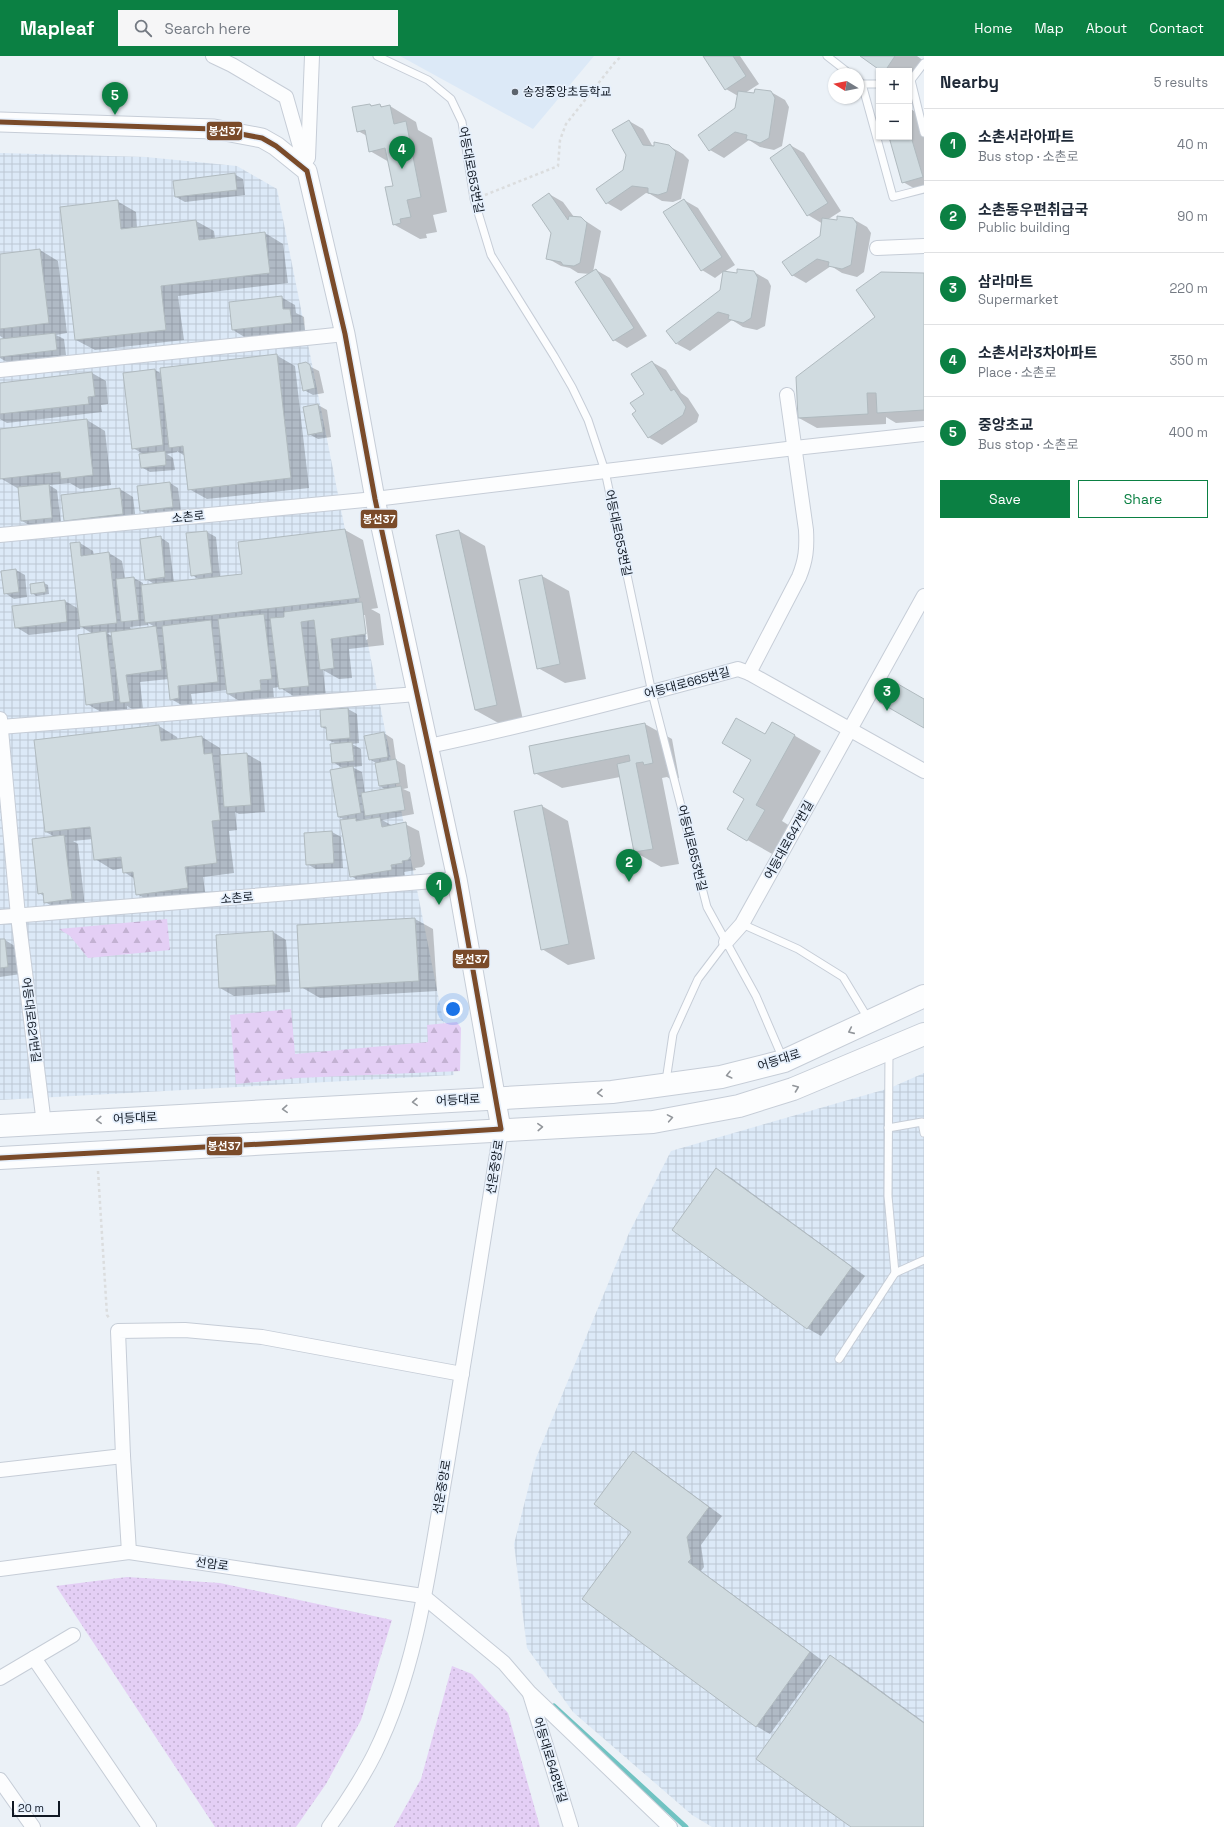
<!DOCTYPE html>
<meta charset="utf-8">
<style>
:root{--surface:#fff;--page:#f6f6f7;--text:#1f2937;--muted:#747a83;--line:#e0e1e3;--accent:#0b8043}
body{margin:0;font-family:"Space Grotesk","Noto Sans KR",sans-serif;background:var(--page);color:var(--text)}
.controls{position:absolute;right:12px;top:12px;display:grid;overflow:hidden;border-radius:0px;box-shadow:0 1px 3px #0004}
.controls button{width:36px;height:36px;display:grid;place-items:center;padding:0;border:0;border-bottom:1px solid var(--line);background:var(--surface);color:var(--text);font:20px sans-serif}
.compass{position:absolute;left:828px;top:12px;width:36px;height:36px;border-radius:50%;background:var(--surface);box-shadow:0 1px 3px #0004;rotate:280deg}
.scale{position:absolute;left:12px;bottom:10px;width:48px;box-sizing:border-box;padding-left:4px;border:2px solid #101823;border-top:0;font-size:11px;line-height:14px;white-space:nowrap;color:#101823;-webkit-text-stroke:3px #e6f0fc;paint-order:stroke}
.you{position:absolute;left:453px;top:953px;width:14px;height:14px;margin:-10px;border:3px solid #fff;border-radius:50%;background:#1a73e8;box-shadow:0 0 0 6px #1a73e833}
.badge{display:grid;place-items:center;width:26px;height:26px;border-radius:50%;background:var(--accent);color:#fff;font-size:13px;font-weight:700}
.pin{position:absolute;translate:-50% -33px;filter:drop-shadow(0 1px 2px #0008)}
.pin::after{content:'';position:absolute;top:21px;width:14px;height:12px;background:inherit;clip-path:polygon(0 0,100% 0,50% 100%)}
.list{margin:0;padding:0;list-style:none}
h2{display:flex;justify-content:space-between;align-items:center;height:52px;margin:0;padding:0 16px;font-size:17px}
h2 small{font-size:13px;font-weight:400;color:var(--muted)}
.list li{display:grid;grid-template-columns:26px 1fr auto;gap:12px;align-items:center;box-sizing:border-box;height:72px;padding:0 16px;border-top:1px solid var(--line)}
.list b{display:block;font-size:15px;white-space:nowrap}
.list p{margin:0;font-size:13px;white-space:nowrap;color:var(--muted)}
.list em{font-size:13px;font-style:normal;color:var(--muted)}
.actions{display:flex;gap:8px;padding:12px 16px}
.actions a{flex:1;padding:9px 0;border:1px solid var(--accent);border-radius:0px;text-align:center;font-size:14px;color:var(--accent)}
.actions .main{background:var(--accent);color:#fff}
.icon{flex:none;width:22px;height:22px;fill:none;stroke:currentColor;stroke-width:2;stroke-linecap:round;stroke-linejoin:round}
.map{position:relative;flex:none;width:924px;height:1771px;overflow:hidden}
header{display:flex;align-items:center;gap:24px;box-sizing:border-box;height:56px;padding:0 20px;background:var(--accent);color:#fff}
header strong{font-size:19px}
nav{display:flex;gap:22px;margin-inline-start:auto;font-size:14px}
.search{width:280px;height:36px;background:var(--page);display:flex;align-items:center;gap:10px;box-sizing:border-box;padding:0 14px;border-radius:0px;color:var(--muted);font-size:15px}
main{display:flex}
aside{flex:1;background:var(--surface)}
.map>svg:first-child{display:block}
.built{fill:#dce9f7}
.industrial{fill:url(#industrial-grid)}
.grass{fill:url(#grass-dots)}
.forest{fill:url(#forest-firs)}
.shadow{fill:#0003;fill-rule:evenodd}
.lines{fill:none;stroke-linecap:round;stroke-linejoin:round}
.stream{stroke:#70c3c2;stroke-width:5}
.building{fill:#d0dbe0;stroke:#b0babf}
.lane-casing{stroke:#c6cdd7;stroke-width:9}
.street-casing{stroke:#c6cdd7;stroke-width:16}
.secondary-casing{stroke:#c6cdd7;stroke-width:21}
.primary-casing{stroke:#c6cdd7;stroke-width:24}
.path{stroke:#dbddde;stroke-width:2.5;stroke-dasharray:3 3;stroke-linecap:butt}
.lane{stroke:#fcfdfe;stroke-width:7}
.street{stroke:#fcfdfe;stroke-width:14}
.secondary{stroke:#fcfdfe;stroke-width:19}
.primary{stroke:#fcfdfe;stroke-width:22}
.bus-1-casing{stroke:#e6f0fc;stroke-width:8}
.bus-1{stroke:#7a4b2a;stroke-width:5}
.oneway{stroke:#92969b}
.poi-dot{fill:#5d646d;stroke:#e6f0fc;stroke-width:1.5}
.labels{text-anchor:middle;stroke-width:3.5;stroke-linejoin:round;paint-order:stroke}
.poi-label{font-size:12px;fill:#101823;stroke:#e6f0fc;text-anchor:start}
.street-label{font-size:12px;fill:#101823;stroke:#e6f0fc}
.line-badge{stroke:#e6f0fc;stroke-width:1.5}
.badge-label{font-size:11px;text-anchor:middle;font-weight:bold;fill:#fff}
</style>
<header>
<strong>Mapleaf</strong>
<div class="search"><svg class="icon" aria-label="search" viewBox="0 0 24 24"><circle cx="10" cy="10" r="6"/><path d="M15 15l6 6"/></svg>Search here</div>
<nav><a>Home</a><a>Map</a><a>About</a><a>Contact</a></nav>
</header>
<main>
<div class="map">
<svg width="924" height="1771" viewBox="0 0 924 1771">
<defs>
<pattern id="industrial-grid" width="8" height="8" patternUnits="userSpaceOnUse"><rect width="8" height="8" fill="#dce9f7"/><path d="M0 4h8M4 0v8" fill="none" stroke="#bcc7d3"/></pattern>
<pattern id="grass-dots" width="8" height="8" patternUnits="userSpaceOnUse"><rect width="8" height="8" fill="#e4cff5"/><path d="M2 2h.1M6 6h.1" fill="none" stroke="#c3b1d2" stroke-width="1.8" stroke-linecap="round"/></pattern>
<pattern id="forest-firs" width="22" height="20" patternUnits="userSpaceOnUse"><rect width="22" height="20" fill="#e4cff5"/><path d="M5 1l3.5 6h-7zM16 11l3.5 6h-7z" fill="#c3b1d2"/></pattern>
</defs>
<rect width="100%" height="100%" fill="#ebf1f7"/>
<path class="built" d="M400 0H594L533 73Z"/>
<g class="industrial">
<path d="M0 97 146 101 237 110 277 133 454 1019 0 1044Z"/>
<path d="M924 1017V1771H712L692 1759 573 1656 527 1592 514 1488 536 1402 629 1177 671 1095 890 1032Z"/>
</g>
<g class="grass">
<path d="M127 1521 220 1527 392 1564 361 1664 326 1728 296 1771H215L56 1530Z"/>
<path d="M452 1610 472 1618 508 1657 540 1771H394L421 1723Z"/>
</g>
<g class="forest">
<path d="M167 863 170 894 88 902 70 880 59 873Z"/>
<path d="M291 953 295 998 428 986 427 969 457 966 461 972 460 1015 297 1022 236 1028 230 959Z"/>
</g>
<g class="shadow">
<path d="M705 0H740L759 28 745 37 755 38 771 36 785 44 789 51 782 90 774 94 760 91 749 84 724 102 710 94 736 52 738 40 726 33Z"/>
<path d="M862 0H917L924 5 909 30V15H883Z"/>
<path d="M370 49 373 50 380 49 384 52 390 50 416 66 418 74 432 82 447 156 433 159 437 176 426 178 427 182 420 183 393 168 394 130 389 106 370 95 367 80 358 75Z"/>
<path d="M909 52 924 61V138L903 126 890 81H909Z"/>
<path d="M629 65 643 73 653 91 669 90 683 98 689 104 681 143 673 146 662 145 650 138 646 137 621 155 607 147 623 115 627 99Z"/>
<path d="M790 89 804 97 841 155 827 164 837 165 853 163 867 171 871 177 864 216 857 221 842 217 831 210 806 227 792 219 821 180 823 168 808 159Z"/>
<path d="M234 118 243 123 245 139 185 146 176 141Z"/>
<path d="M549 138 563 146 574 161 581 162 601 175 593 216 596 214 610 222 647 280 627 292 614 284 590 218 578 217 570 212 561 210 547 202 553 177Z"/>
<path d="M684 144 698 152 735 209 724 216 738 218 754 216 768 224 771 230 765 270 757 274 743 271 732 264 690 295 677 288 721 234 723 216 715 222 702 214Z"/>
<path d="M117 145 136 156 137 172 196 165 214 175 215 183 265 177 283 188 288 227 178 240 184 284 95 294 76 284Z"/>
<path d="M40 194 58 205 67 277 56 279 64 283 66 299 7 306 0 302V284H6L0 280V199Z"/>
<path d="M924 218V365L896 367 886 361V368L817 372 799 362 877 262Z"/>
<path d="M281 241 295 249 296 257 304 261 305 275 246 282 233 274Z"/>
<path d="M276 299 295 310 309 432 207 443 189 433 185 400 177 395V396L167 398 173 402 175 414 150 416 141 411 145 399 133 392 155 314 162 318Z"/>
<path d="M652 306 666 314 681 337 688 342 699 359 697 366 662 389 648 381 637 355 645 338Z"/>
<path d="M305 308 319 315 324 337 313 339 304 334Z"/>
<path d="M92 317 106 325 108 348 101 349 102 356 7 367 0 363V328Z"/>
<path d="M318 349 327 354 331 381 318 383 309 378Z"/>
<path d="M87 364 105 375 111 429 80 433 70 427 49 429 57 434 61 467 31 470 22 465 19 433 0 422V374Z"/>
<path d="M170 427 178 432 181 456 150 460 141 455Z"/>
<path d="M120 433 133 441 136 465 78 472 65 464Z"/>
<path d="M345 474 363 484 378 552 371 553 380 558 384 589 349 593 352 622 339 623 323 614 326 640 298 643 279 631 273 632 274 642 241 646 228 638 227 634 191 638 193 650 185 651 171 643 169 623 140 626 143 653 134 654 127 650V653L101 656 87 648 93 578 80 570V573L29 579 16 571 65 545 79 553 80 487 93 495 94 499 109 497 122 505 125 523 134 522 143 527V530L156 529 146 523 160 481 169 487 174 527 200 524 192 519 207 476 216 481 220 521 243 518ZM363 559H365L368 583 366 584ZM148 567 155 571 131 574 130 571 148 569ZM113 576V581L107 577Z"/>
<path d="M459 475 485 490 523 664 502 669 475 654Z"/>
<path d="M16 514 25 519 27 541 14 543 5 537Z"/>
<path d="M542 520 569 535 586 623 565 627 538 612Z"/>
<path d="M44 527 48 529 49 538 36 540 32 537Z"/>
<path d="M348 653 357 658 359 687 352 688 361 693 362 710 352 711 362 716 365 737 386 734 380 730 376 707 369 703 384 677 393 683 396 704 405 709 408 732 403 733 410 736 414 758 382 764 393 770 405 768 419 775 425 808 422 811 415 812 416 814 404 816 405 821 364 828 351 820 345 764 339 761 344 713 333 706 337 688 328 684V674L322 671ZM373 762V764L361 766 358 764Z"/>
<path d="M773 667 821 695 782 765 790 770 774 799 728 773 745 742 752 703Z"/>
<path d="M645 668 672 683 679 722 672 724 667 721 662 722 679 808 661 811 635 796 620 721 562 732 535 717 530 690Z"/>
<path d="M159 670 177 681 178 684 202 681 220 692 221 700 247 698 261 706 265 756 239 758 235 756 237 774 229 775 234 817 203 821 206 842 155 848 137 838 135 823 124 816 123 812 113 814 95 803 93 783 73 785 78 788 85 851 59 854 45 846 44 840 39 837 55 781 46 776 36 685Z"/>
<path d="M542 750 568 765 595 903 568 909 542 893Z"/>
<path d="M332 776 341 781 343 812 316 813 307 808 305 778Z"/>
<path d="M415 863 433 873 437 935 320 942 301 931Z"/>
<path d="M273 876 286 884 290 936 234 940 220 932Z"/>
<path d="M0 884H5L18 892 21 918 0 921Z"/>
<path d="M717 1113 730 1121 865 1220 821 1280 807 1272Z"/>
<path d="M633 1396 646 1404 722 1460 701 1489 704 1511 701 1515 823 1605 770 1678 756 1670 632 1475Z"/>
<path d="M830 1601 844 1608 924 1666V1771H852Z"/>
</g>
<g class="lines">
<path class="stream" d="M554 1650 686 1771"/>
</g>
<g class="building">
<path d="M703 0H733L746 20 725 34Z"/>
<path d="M860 0H895L885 15H881Z"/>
<path d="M755 33 771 35 775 42 769 82 760 87 746 83 747 79 735 76 709 95 698 79 735 52 738 35 754 37Z"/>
<path d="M370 48 371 50 380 48 381 51 390 49 394 68 406 65 421 141 407 144 411 161 400 163 401 167 393 169 385 131 393 130 385 92 369 96 365 74 357 76 352 51Z"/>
<path d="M629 64 643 89 654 90V86L669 89 676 96 667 136 658 139 648 137V132L632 130 606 148 596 133 623 114 626 99 612 74Z"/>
<path d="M909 74 923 121 902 127 889 81H909Z"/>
<path d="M790 88 828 147 807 160 770 102Z"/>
<path d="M235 117 237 134 175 141 173 125Z"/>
<path d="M549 137 568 164 569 160 581 161 587 167 580 207 574 210 563 209 561 206 546 203 551 177 532 149Z"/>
<path d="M684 143 722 201 701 215 663 156Z"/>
<path d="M118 144 121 173 196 164 199 184 265 176 270 217 161 230 166 274 75 284 60 151Z"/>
<path d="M837 160 853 162 857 168 851 209 842 213 828 210 829 206 817 203 792 220 782 206 820 180 822 162 837 164Z"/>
<path d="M40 193 49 267 0 273V198Z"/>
<path d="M596 213 634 272 613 285 575 226Z"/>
<path d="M737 213 754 215 758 222 751 262 743 267 728 263 729 259 718 256 676 288 666 275 720 234 723 215 737 217Z"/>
<path d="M881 216 924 217V354L877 357 876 337H867L868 358 798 362 796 321 875 261 856 234Z"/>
<path d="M282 240 283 253H290L292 267 232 274 229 246Z"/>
<path d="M55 277 57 294 0 301V283Z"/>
<path d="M277 298 291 422 188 434 183 390 169 392 160 312Z"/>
<path d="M652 305 671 335 674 333 686 351 683 359 648 382 632 358 636 355 630 347 644 338 631 318Z"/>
<path d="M306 306 310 309 315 332 303 335 298 308Z"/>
<path d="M155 313 163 389 132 393 123 317Z"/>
<path d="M92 316 95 340 88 341 89 348 0 358V327Z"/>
<path d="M318 348 323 376 308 379 303 351Z"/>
<path d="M87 363 93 419 61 423 60 416 0 423V373Z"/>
<path d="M165 395 166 409 141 412 139 398Z"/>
<path d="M170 426 173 451 140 455 137 430Z"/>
<path d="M49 428 52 462 21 465 18 431Z"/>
<path d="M120 432 123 458 64 465 61 439Z"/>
<path d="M345 473 360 542 145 567 141 529 242 518 238 486Z"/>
<path d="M459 474 497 649 475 654 436 479Z"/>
<path d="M207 475 212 517 191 520 186 477Z"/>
<path d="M161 480 165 521 145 524 140 483Z"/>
<path d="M80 486 81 500 109 496 117 567 80 571 70 487Z"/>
<path d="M16 513 19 536 4 538 1 515Z"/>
<path d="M542 519 560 608 537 613 519 524Z"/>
<path d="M134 521 139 564 121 566 116 523Z"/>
<path d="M44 526 46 536 31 538 30 528Z"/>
<path d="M65 544 67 566 15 572 12 550Z"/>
<path d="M362 546 366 578 331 583 334 612 320 614 314 564 301 566 309 630 279 633 270 562 284 561V556Z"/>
<path d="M264 558 272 623 260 624 261 634 227 638 218 563Z"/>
<path d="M211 564 218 626 178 630 179 642 170 644 162 570Z"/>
<path d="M156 570 162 614 126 619 130 646 120 647 111 576Z"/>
<path d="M106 575 114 645 86 649 78 579Z"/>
<path d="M891 624 924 643V672L879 646Z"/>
<path d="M348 652 350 682 327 684 326 671H321L320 654Z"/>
<path d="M736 662 765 678 772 666 795 679 756 749 765 754 747 785 727 773 744 743 733 736 751 704 722 687Z"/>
<path d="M645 667 653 707 644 709 643 706 636 707 653 793 634 796 617 708 630 705 629 699 534 718 529 690Z"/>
<path d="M159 669 161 685 202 680 204 698 212 697 220 764 212 765 217 807 185 811 188 832 136 839 133 816 123 817 121 801 94 804 90 771 45 776 34 684Z"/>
<path d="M384 676 388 701 369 704 364 680Z"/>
<path d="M352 686 354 705 332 707 330 688Z"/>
<path d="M247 697 251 749 224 751 220 699Z"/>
<path d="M396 703 400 727 379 730 375 707Z"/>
<path d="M353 710 361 757 338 761 330 714Z"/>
<path d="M401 730 405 754 365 760 361 737Z"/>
<path d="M542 749 569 888 541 894 514 755Z"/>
<path d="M380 761 382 771 406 766 411 800 408 804 402 805 403 807 391 809 392 814 350 821 340 764 356 762V765Z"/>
<path d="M332 775 334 807 306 809 304 777Z"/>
<path d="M64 779 72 843 44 847 43 837 38 838 32 783Z"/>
<path d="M415 862 419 925 300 932 297 869Z"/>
<path d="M273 875 276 929 219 932 216 879Z"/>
<path d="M0 883H5L8 911 0 912Z"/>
<path d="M716 1112 852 1211 807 1273 672 1174Z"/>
<path d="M633 1395 709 1451 687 1481 691 1503 688 1506 810 1596 756 1671 582 1543 631 1476 594 1448Z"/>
<path d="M830 1599 924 1667V1771H851L756 1703Z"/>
</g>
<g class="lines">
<defs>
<g id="lane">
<path d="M377 0 428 24 451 43 462 66 474 143 491 199 554 300 572 331 588 364 605 415 652 637 707 851 756 940 783 1003"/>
<path d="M827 0 850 18"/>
<path d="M858 24 862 28H879"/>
<path d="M909 24H911L924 77"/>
<path d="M911 24 924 7"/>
<path d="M862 28 893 141 924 133"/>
<path d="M742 868 798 893 843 921 869 964"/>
<path d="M666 1025 673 978 698 923 726 886"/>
<path d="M888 1072 922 1066 924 1077"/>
<path d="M895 1217 924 1204"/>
<path d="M839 1303 895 1217 888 1140 889 996"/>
</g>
<g id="street">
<path d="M213 0 232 9 286 41 307 115"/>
<path d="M308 102 312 0"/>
<path d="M877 192 924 190"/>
<path d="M0 314 345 278"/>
<path d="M0 479 375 443 795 392 924 378"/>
<path d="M749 617 799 521C806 504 807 492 806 474L787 339"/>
<path d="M0 663 18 860 44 1068"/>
<path d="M0 671 417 638"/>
<path d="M429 690C533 668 636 641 738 613L749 617 924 715"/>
<path d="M0 861 457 823"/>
<path d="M726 886 742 868 924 540"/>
<path d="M0 1414 123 1400"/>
<path d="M129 1496 123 1400 118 1275 185 1274 262 1281 462 1318"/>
<path d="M0 1513 129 1496 423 1540 504 1607 529 1636 670 1771"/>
<path d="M34 1602 149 1771"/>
<path d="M0 1622 73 1579"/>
<path d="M530 1638 571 1771"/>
<path d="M0 1724 33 1771"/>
<path d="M329 1771C346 1747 362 1723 375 1697 419 1608 430 1504 447 1408 466 1296 483 1185 501 1073"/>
</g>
<path id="secondary" d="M0 66 214 73 262 82 276 90 307 115 345 278 375 443 457 823 501 1073"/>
<g id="primary">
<path d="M0 1070 612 1036 721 1021 784 1005 924 940"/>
<path d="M0 1102 653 1066 739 1050 793 1033 924 978"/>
</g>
</defs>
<use href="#lane" class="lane-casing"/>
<use href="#street" class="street-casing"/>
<use href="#secondary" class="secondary-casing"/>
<use href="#primary" class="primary-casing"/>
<g class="path">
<path d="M485 139 558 110 560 84 566 68 616 5 622 0"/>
<path d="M98 1115 107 1259 110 1263"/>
</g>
<use href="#lane" class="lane"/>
<use href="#street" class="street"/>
<use href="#secondary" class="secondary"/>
<use href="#primary" class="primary"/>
<defs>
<path id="bus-1" d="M0 66 214 73 262 82 276 90 307 115 345 278 375 443 457 823 501 1073 299 1086 0 1102"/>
</defs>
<use href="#bus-1" class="bus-1-casing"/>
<use href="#bus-1" class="bus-1"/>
</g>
<defs><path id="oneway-chevron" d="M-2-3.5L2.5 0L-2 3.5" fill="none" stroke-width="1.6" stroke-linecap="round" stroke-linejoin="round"/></defs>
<g class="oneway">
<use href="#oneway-chevron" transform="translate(851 975) rotate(156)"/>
<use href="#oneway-chevron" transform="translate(729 1019) rotate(166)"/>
<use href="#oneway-chevron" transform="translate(796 1032) rotate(-21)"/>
<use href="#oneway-chevron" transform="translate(600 1037) rotate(177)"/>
<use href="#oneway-chevron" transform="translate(415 1046) rotate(177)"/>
<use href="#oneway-chevron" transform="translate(285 1053) rotate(177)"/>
<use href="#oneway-chevron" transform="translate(670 1062) rotate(-10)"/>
<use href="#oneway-chevron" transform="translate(99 1064) rotate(177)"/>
<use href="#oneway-chevron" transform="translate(540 1071) rotate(-3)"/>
</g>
<circle class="poi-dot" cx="515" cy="36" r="4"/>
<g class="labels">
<g class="poi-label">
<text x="523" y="40">송정중앙초등학교</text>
</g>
<g class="street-label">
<text transform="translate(471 114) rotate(79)" y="4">어등대로653번길</text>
<text transform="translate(188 461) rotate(-6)" y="4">소촌로</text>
<text transform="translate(618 477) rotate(78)" y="4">어등대로653번길</text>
<text transform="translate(687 627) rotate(-15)" y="4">어등대로665번길</text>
<text transform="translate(789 784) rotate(-61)" y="4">어등대로647번길</text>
<text transform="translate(692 792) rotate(76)" y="4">어등대로653번길</text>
<text transform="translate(237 842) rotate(-5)" y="4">소촌로</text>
<text transform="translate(31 964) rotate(83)" y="4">어등대로621번길</text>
<text transform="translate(779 1004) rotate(-18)" y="4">어등대로</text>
<text transform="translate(458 1044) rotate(-3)" y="4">어등대로</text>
<text transform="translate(135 1062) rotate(-3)" y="4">어등대로</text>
<text transform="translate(495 1111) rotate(-81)" y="4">선운중앙로</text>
<text transform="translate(442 1431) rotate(-80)" y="4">선운중앙로</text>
<text transform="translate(212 1508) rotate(8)" y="4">선암로</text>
<text transform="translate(550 1704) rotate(73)" y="4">어등대로648번길</text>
</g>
</g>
<g class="line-badge">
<rect x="206" y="65" width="37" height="20" rx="4" fill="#7a4b2a"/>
<rect x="360" y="453" width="38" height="20" rx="4" fill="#7a4b2a"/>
<rect x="452" y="893" width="38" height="20" rx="4" fill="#7a4b2a"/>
<rect x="206" y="1080" width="37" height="20" rx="4" fill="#7a4b2a"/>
</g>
<g class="badge-label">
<text x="225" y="79">봉선37</text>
<text x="379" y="467">봉선37</text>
<text x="471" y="907">봉선37</text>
<text x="224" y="1094">봉선37</text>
</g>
</svg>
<div class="controls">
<button>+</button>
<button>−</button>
</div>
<svg class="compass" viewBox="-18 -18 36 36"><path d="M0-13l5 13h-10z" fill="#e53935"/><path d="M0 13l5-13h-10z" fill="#747a83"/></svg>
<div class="scale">20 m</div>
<div class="you"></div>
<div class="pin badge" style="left:439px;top:849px">1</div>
<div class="pin badge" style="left:629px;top:826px">2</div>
<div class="pin badge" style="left:887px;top:655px">3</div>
<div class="pin badge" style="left:402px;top:113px">4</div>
<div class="pin badge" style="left:115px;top:59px">5</div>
</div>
<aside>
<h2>Nearby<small>5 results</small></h2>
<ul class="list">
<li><span class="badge">1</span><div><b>소촌서라아파트</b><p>Bus stop · 소촌로</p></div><em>40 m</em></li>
<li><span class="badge">2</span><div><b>소촌동우편취급국</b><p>Public building</p></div><em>90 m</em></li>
<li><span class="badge">3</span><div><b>삼라마트</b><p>Supermarket</p></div><em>220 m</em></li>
<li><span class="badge">4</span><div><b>소촌서라3차아파트</b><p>Place · 소촌로</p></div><em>350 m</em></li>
<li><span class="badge">5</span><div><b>중앙초교</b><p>Bus stop · 소촌로</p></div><em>400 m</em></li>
</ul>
<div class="actions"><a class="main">Save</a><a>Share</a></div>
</aside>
</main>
